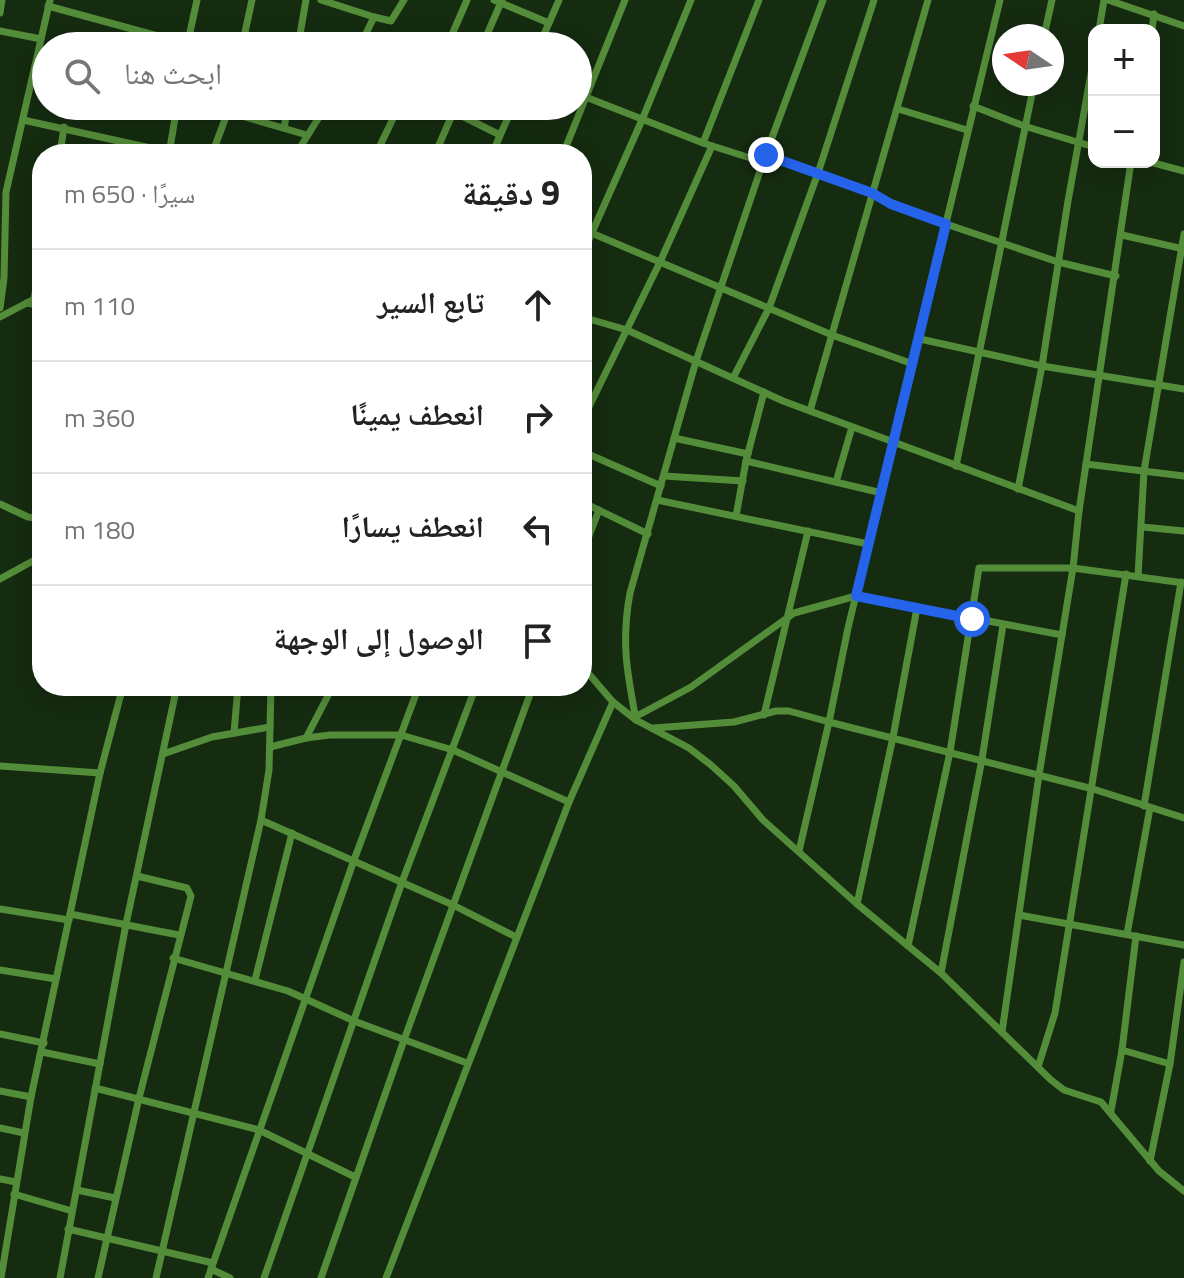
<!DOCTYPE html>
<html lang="ar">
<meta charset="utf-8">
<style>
:root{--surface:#fff;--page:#f6f6f6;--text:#222;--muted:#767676;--line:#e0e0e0}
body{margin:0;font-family:"Titillium Web","Noto Naskh Arabic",sans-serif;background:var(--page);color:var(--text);direction:rtl}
.controls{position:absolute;right:24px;top:24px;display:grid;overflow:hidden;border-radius:16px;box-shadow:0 4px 20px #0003}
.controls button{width:72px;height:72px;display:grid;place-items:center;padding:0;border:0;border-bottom:2px solid var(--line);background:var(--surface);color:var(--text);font:40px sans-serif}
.compass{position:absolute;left:992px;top:24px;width:72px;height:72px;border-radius:50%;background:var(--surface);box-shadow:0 4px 20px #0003;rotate:283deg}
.stop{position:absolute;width:24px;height:24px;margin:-18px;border:6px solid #2563eb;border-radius:50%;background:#fff}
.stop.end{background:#2563eb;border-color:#fff;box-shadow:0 2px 8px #0008}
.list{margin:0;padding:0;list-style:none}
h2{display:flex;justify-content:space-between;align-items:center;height:104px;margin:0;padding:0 32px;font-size:34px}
h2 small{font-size:26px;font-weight:400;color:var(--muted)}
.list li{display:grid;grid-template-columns:52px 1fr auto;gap:24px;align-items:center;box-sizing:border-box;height:112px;padding:0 32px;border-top:2px solid var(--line)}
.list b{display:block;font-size:30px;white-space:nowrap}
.list em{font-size:26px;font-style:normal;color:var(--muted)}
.icon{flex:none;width:44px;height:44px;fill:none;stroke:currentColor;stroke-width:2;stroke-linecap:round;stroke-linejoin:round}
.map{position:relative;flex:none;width:1184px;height:1278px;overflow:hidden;direction:ltr}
.search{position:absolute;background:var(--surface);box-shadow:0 4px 20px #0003;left:32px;top:32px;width:560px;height:88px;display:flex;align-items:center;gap:20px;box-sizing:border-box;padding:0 28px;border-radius:44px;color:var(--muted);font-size:30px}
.panel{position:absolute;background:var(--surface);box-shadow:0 4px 20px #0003;left:32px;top:144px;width:560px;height:552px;border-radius:32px;direction:rtl}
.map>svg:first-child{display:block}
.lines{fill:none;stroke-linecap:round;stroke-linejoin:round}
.street{stroke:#548d3a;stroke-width:7}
.route{stroke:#2563eb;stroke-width:10}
</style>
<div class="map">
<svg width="1184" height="1278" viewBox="0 0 1184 1278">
<rect width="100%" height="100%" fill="#152c10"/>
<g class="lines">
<g class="street">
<path d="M321 0 374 17"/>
<path d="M494 0 549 23"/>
<path d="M1000 0 848 628 829 722 1093 789 1184 818"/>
<path d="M1108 0 1184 26"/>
<path d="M48 6 187 44"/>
<path d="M0 13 2 0"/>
<path d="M1099 30 1104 0"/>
<path d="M1152 30 1154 14"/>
<path d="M0 31 41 39"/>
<path d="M1044 36 1052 0"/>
<path d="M187 46 197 0"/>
<path d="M242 46 252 0"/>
<path d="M298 46 306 0"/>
<path d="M360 46 374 17 391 21 404 0"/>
<path d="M447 46 467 0"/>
<path d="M482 46 502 0"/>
<path d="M539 46 559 0"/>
<path d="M578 94 703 143 763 162"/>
<path d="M442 106 500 135"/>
<path d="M973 106 1024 126 1094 147"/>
<path d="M898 109 967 130"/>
<path d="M228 112 307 135"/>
<path d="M23 120 169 152"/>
<path d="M284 128 288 106"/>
<path d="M703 143 759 0"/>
<path d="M60 154 64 127"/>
<path d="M169 154 177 106"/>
<path d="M212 154 230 106"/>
<path d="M296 154 326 106"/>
<path d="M376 154 399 106"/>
<path d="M435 154 456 106"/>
<path d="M492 154 513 106"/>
<path d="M563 154 625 0"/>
<path d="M766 155 872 193 891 204 946 224 1058 262 1116 276"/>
<path d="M1150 162 1184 171"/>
<path d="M582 229 832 335 913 364"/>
<path d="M1122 235 1184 249"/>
<path d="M582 255 642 120 691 0"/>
<path d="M34 299 42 256"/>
<path d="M27 303 42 306"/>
<path d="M0 308 4 278 6 192 50 0"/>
<path d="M0 317 42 295"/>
<path d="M582 317 627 330 783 401 1079 511"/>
<path d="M920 339 1042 366 1184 389"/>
<path d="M733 378 769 308 818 173 874 0"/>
<path d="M810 411 928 0"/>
<path d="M582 421 660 262 712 146"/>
<path d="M674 438 748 454"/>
<path d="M582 448 588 454 661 486"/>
<path d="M746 461 882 493"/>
<path d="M1086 464 1184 476"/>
<path d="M956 466 1034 84"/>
<path d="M664 476 743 481"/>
<path d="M836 482 852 427"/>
<path d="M1018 489 1042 366 1068 201 1094 57"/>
<path d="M657 500 868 544"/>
<path d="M582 502 648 534"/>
<path d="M0 504 28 517 42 519"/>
<path d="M736 516 746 461 764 392"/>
<path d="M1142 527 1184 531"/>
<path d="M582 554 599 510"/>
<path d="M1138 576 1144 471 1184 234"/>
<path d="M0 579 42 556"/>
<path d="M582 666 613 702 636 720 689 748 711 765 734 786 763 820 857 904 941 973 1051 1080 1064 1090 1101 1102 1159 1171 1184 1191"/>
<path d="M764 715 808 531"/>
<path d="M635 717 691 687 794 613 856 596 1062 635"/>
<path d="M636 720C627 672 621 642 630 593L696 361 763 162 823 0"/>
<path d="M654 728 734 722 776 711H789L829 722 799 851"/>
<path d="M234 733 238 686"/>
<path d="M306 738 333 686"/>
<path d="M270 747 306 738 330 735H401L453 750 569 802"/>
<path d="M163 754 212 737 270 727"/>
<path d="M0 766 100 773"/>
<path d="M1144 806 1181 582"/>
<path d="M261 820 453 905 516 937"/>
<path d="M857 904 893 737 917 608"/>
<path d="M0 909 69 920"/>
<path d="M70 914 179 935"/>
<path d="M1019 915 1184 945"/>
<path d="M1127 934 1150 808"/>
<path d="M908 946 950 752 979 568H1073L1184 583"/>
<path d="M173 958 288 991 354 1021 467 1063"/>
<path d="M0 970 56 979"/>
<path d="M941 973 982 759 1003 625"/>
<path d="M255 980 292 833"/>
<path d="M1002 1032 1039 775 1073 568 1079 511 1131 162"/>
<path d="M0 1034 44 1043"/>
<path d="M1122 1050 1170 1064"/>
<path d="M42 1052 100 1064"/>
<path d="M1038 1067 1055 1013 1126 574"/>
<path d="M95 1088 259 1130 355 1177"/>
<path d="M0 1091 31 1097"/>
<path d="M1111 1111 1122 1050 1136 936"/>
<path d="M0 1128 24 1133"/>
<path d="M1150 1161 1170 1064 1184 962"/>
<path d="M0 1179 16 1182"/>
<path d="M77 1190 115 1198"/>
<path d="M14 1194 72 1211"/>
<path d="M68 1229 213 1263"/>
<path d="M211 1269 230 1278"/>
<path d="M1 1278 31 1097 100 773 123 686"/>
<path d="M60 1278 126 924 177 686"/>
<path d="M98 1278 139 1098 191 896 187 888 137 876"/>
<path d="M156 1278 261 820 269 770 271 686"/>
<path d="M208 1278 354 860 419 686"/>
<path d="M264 1278 402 882 476 686"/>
<path d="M321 1278 404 1040 533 686"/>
<path d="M386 1278 569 802 613 702"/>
</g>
</g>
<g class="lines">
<path class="route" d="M766 155 872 193 891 204 946 224 856 596 972 619"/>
</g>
</svg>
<div class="controls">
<button>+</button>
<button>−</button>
</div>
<svg class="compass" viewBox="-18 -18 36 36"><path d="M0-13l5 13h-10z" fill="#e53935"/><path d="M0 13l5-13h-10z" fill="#767676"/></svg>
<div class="stop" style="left:972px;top:619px"></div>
<div class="stop end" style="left:766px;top:155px"></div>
<div class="search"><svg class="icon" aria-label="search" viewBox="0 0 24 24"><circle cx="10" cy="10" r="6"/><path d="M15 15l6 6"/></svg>ابحث هنا</div>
<section class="panel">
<h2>9 دقيقة<small>سيرًا · 650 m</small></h2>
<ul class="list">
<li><svg class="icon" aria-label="ahead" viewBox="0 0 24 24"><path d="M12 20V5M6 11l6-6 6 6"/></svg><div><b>تابع السير</b></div><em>110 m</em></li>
<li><svg class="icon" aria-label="right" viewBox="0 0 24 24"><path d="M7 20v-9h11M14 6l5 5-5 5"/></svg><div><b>انعطف يمينًا</b></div><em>360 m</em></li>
<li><svg class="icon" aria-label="left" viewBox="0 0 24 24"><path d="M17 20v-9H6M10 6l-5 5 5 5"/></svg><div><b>انعطف يسارًا</b></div><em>180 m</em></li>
<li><svg class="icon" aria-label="arrive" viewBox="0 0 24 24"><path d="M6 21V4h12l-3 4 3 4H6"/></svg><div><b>الوصول إلى الوجهة</b></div></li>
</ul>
</section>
</div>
